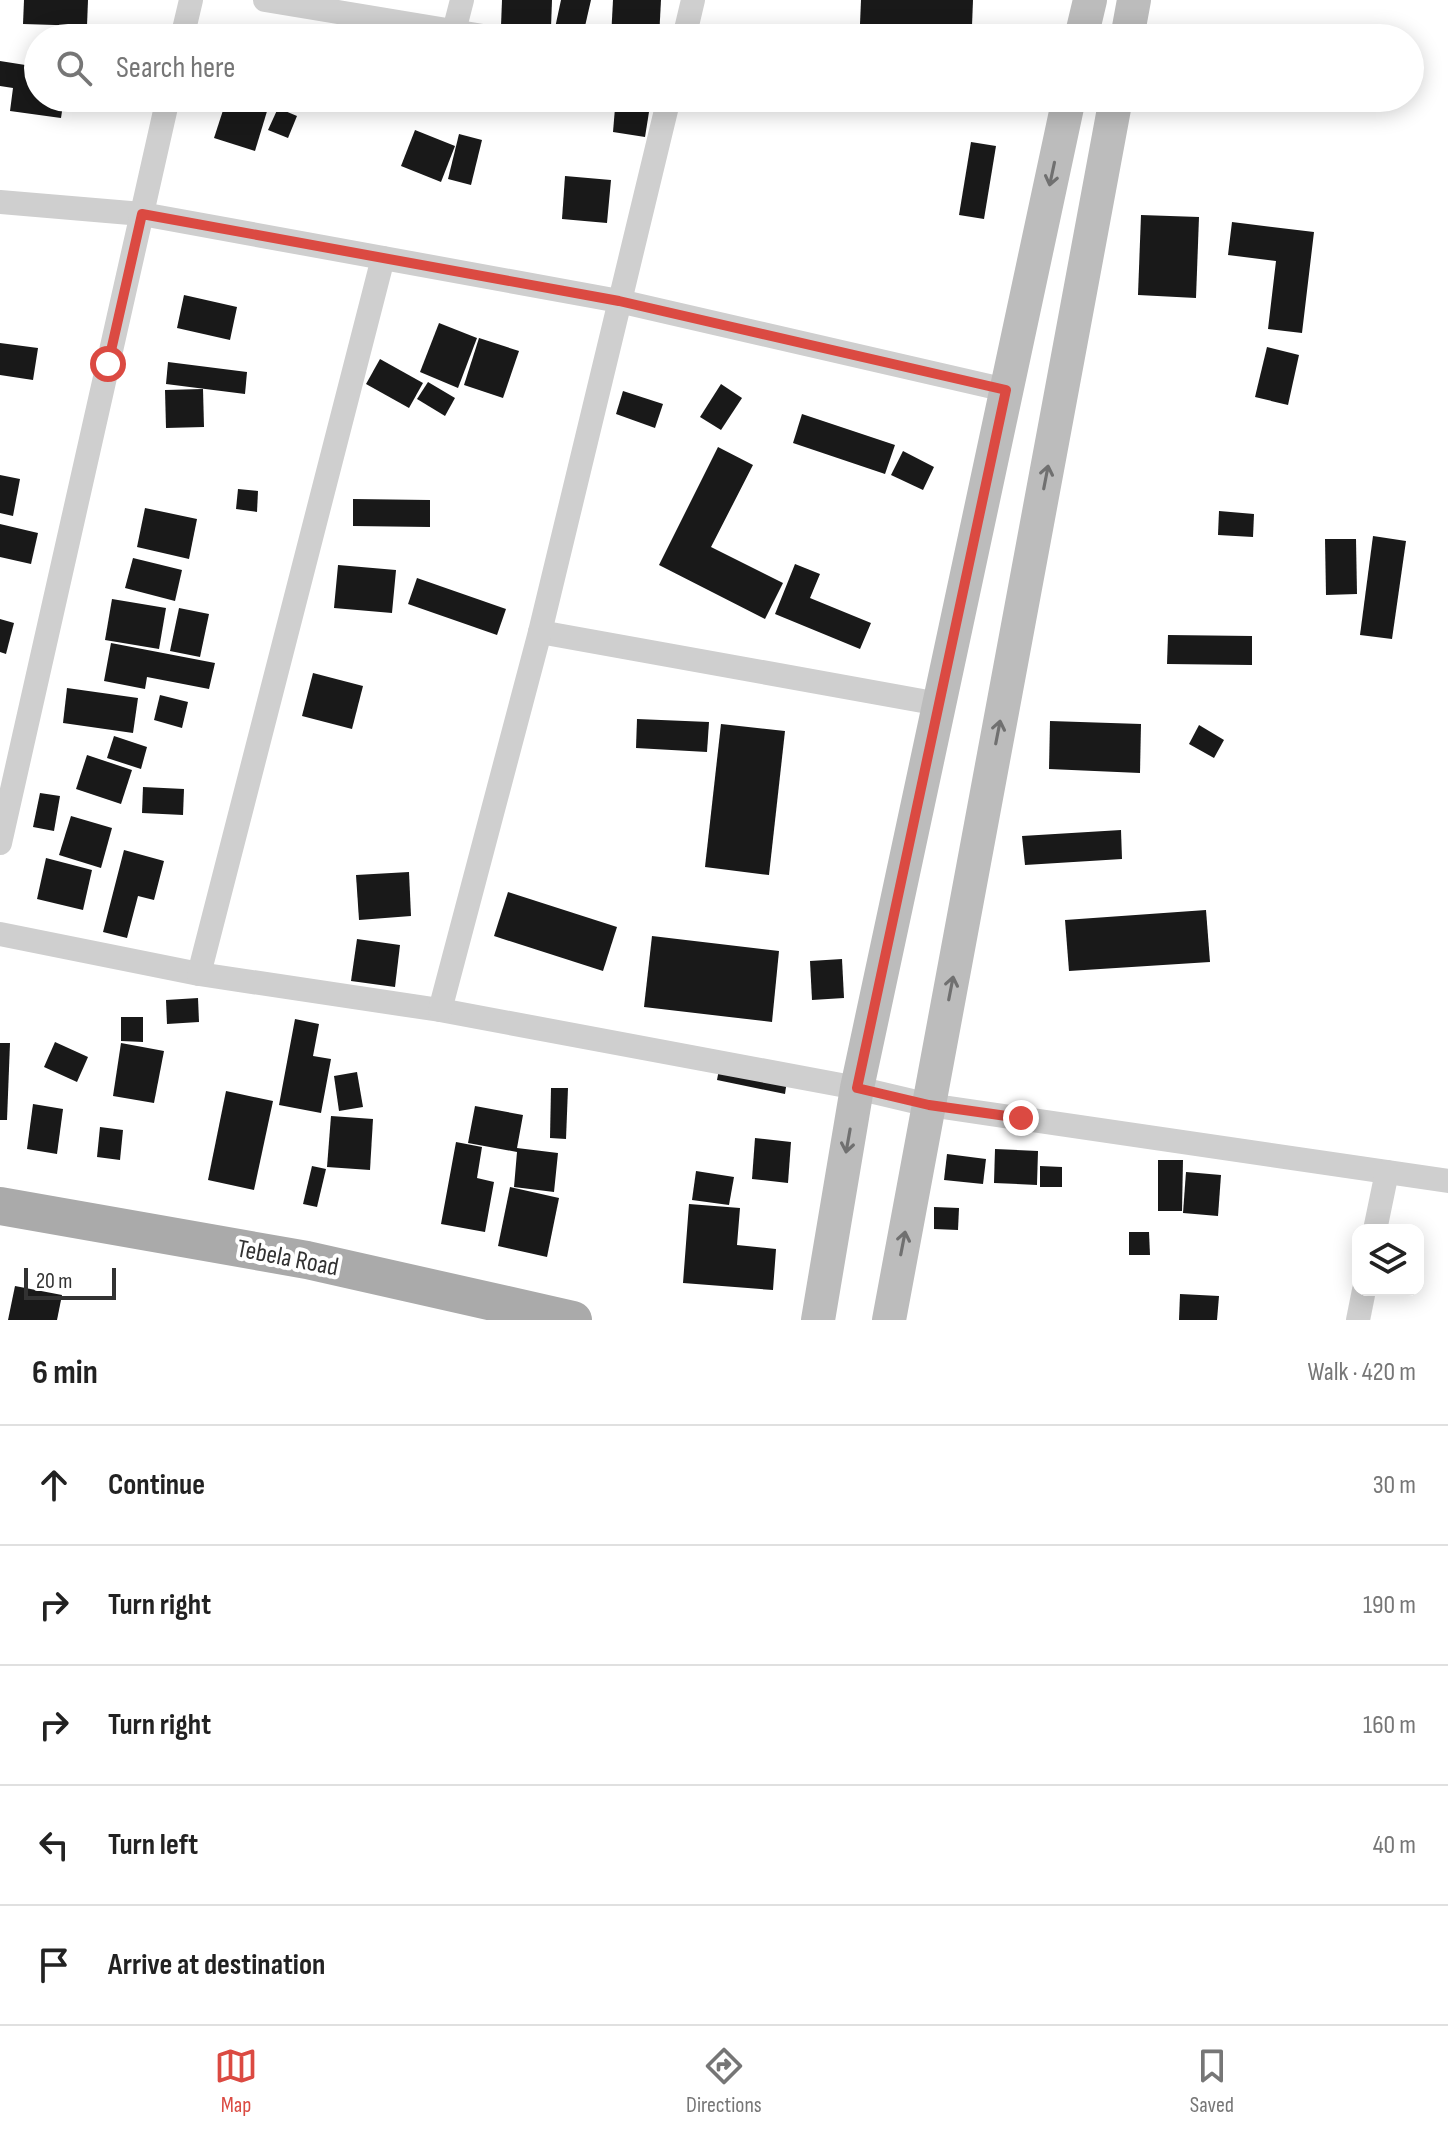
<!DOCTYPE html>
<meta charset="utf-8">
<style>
:root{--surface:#fff;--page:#f6f6f6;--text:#222;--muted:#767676;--line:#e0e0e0;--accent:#db4a42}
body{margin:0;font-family:"Sofia Sans Condensed",sans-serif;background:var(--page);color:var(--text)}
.controls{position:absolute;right:24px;bottom:24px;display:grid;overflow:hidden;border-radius:16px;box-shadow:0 4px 20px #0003}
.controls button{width:72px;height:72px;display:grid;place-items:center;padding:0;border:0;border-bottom:2px solid var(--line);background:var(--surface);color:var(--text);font:40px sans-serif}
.scale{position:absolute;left:24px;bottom:20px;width:92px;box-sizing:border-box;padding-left:8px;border:4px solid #323232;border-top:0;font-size:22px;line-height:28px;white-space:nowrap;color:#323232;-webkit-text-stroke:6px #fff;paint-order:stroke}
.stop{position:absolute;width:24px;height:24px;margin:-18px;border:6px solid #db4a42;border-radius:50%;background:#fff}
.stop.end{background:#db4a42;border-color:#fff;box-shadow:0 2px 8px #0008}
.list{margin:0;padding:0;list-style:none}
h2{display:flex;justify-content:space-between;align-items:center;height:104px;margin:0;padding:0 32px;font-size:34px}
h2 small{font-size:26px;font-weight:400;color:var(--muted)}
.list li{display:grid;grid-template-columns:52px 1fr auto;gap:24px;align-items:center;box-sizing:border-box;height:120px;padding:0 32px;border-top:2px solid var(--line)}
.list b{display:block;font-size:30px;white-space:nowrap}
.list em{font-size:26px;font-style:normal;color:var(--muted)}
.icon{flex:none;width:44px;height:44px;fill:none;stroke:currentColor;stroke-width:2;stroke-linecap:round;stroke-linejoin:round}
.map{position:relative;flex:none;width:1448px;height:1320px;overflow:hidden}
.search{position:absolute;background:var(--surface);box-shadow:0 4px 20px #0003;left:24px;right:24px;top:24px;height:88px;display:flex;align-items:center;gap:20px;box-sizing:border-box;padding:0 28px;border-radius:44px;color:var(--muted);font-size:30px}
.sheet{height:704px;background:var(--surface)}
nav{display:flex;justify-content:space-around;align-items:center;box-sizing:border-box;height:112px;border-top:2px solid var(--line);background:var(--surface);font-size:22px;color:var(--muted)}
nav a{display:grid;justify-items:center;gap:4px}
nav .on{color:var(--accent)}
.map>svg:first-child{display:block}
.building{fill:#191919}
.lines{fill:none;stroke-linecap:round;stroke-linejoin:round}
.minor{stroke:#cfcfcf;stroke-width:24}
.secondary{stroke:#bcbcbc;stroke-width:34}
.primary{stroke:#aaa;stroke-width:38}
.oneway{stroke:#707070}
.route{stroke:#db4a42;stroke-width:10}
.labels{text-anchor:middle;stroke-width:8;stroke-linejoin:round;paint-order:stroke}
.street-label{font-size:26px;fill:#323232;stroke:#fff}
</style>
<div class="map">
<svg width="1448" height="1320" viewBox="0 0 1448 1320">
<rect width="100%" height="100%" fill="#fff"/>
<g class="building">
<path d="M24 0H88L87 26 23 24Z"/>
<path d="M502 0H552L551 28 501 26Z"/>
<path d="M561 0H591L583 35 555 28Z"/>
<path d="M613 0H661L659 38H611Z"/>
<path d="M861 0H973L972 26 860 24Z"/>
<path d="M0 61 38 67V98H64L61 118 10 111 13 88 0 86Z"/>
<path d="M227 98H271L255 151 214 138Z"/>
<path d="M854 98H880L879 105 854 104Z"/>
<path d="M931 98H990L988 112 931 105Z"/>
<path d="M1231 98H1277L1276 107Z"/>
<path d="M278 108 297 116 288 138 268 130Z"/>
<path d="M615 108 649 112 645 137 613 132Z"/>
<path d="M415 130 455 146 441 182 401 166Z"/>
<path d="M459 134 482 140 471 185 448 179Z"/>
<path d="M971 142 996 146 984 219 959 215Z"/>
<path d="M565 176 611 180 607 223 562 219Z"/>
<path d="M1141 215 1199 217 1196 298 1138 295Z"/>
<path d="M1232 222 1314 232 1302 333 1268 329 1276 261 1228 255Z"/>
<path d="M184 295 237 307 230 340 177 328Z"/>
<path d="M439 323 477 338 458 388 420 372Z"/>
<path d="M479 338 519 351 503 398 464 385Z"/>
<path d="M0 343 38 348 33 380 0 375Z"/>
<path d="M1267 347 1299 355 1288 405 1255 397Z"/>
<path d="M380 359 423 383 409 408 366 384Z"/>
<path d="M168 362 247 372 245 394 166 384Z"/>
<path d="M428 382 455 398 445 416 417 399Z"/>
<path d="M721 384 742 398 721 430 700 417Z"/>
<path d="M203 389 204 427 166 428 165 390Z"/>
<path d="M623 391 663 404 655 428 616 414Z"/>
<path d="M802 414 895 445 885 474 793 443Z"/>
<path d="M718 447 753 465 711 547 783 583 765 619 659 565Z"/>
<path d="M903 451 934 467 923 490 891 475Z"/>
<path d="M0 475 20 479 13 516 0 513Z"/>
<path d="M238 489 258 491 257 512 236 509Z"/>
<path d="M353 499 430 500V527L353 526Z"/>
<path d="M145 508 197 519 189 559 137 547Z"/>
<path d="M1219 511 1254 514 1253 537 1218 535Z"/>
<path d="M0 524 38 533 31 564 0 557Z"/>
<path d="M1373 536 1406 541 1392 639 1360 635Z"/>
<path d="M1325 539H1356L1357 594 1326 595Z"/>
<path d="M133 558 182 570 175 601 125 588Z"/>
<path d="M795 564 820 574 810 598 871 623 860 649 775 614Z"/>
<path d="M338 565 396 570 392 613 334 608Z"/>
<path d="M417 578 506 609 497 635 408 604Z"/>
<path d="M112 599 166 608 159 649 105 640Z"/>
<path d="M179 608 209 614 200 657 170 651Z"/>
<path d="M0 619 14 623 6 654 0 652Z"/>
<path d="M1168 635 1252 636V665L1167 664Z"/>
<path d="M111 643 215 663 209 689 147 677 145 689 104 681Z"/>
<path d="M313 673 363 686 352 729 302 716Z"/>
<path d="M67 688 138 698 133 733 63 723Z"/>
<path d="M160 695 188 702 182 728 154 720Z"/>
<path d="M637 719 709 722 707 752 636 748Z"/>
<path d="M1050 721 1141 724 1140 773 1049 769Z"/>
<path d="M721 724 785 731 769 875 705 867Z"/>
<path d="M1199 725 1224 740 1214 758 1189 744Z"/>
<path d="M114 736 147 747 141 769 107 758Z"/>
<path d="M87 755 132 770 121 804 76 789Z"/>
<path d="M143 787 184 789 183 815 142 813Z"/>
<path d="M40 793 60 796 54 831 33 827Z"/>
<path d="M71 816 112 828 101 868 59 855Z"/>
<path d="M1121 830 1122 859 1025 865 1022 836Z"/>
<path d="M124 850 164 861 154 900 138 896 127 938 103 932Z"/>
<path d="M46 858 92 870 83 910 37 899Z"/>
<path d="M409 872 411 916 359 920 356 875Z"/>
<path d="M508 892 617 927 603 971 494 936Z"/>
<path d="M1206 910 1210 962 1069 971 1065 920Z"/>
<path d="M652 936 779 951 772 1022 644 1007Z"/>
<path d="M357 939 400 945 395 987 351 981Z"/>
<path d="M842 959 844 998 812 1000 810 961Z"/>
<path d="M198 998 199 1022 167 1024 166 1000Z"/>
<path d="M121 1017H143V1042L121 1041Z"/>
<path d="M295 1019 319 1024 313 1056 331 1059 321 1113 279 1105Z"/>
<path d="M55 1042 88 1057 77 1082 44 1067Z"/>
<path d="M0 1043H10L7 1120H0Z"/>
<path d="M121 1043 164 1051 154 1103 113 1096Z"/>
<path d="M722 1053 789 1067 785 1094 717 1080Z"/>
<path d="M357 1072 363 1107 339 1111 334 1076Z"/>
<path d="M551 1088H568L566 1139 550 1138Z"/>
<path d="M226 1091 273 1101 254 1190 208 1180Z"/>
<path d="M33 1104 63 1109 57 1154 27 1149Z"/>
<path d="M475 1106 523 1115 517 1148 558 1153 554 1192 514 1187 517 1152 468 1143Z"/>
<path d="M331 1116 373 1119 370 1170 327 1167Z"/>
<path d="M100 1127 123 1130 120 1160 97 1157Z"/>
<path d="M755 1138 791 1142 788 1183 752 1179Z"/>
<path d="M456 1142 482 1147 477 1178 494 1182 485 1232 441 1224Z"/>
<path d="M995 1149 1038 1151 1037 1185 994 1183Z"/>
<path d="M947 1154 986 1159 983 1184 944 1180Z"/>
<path d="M1158 1160H1183L1182 1211H1158Z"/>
<path d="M312 1166 326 1169 317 1207 303 1204Z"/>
<path d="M1040 1166 1062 1167V1187H1040Z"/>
<path d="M696 1171 734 1177 729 1205 692 1200Z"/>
<path d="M1186 1172 1221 1175 1218 1216 1183 1213Z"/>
<path d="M510 1187 559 1198 547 1257 498 1246Z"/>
<path d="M689 1204 740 1208 737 1245 776 1249 773 1290 683 1283Z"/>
<path d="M934 1207 959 1208 958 1230 934 1229Z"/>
<path d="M1129 1232H1149L1150 1255H1129Z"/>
<path d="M15 1286 62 1295 57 1320H8Z"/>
<path d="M1180 1294 1219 1296 1217 1320H1179Z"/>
</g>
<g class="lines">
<g class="minor">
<path d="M265 0 495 38"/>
<path d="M454 31 462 0"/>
<path d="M182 38 191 0"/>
<path d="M684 38 693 0"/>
<path d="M0 202 142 214 619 301 1006 390"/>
<path d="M540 632 939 704"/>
<path d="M0 843 168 98"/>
<path d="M0 934 199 974 440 1010 857 1088 929 1105 1448 1181"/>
<path d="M199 974 383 258"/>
<path d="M440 1010 540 632 669 98"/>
<path d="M1375 1230 1387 1172"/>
<path d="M1358 1320 1364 1290"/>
</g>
<g class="secondary">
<path d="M1081 38 1090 0"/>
<path d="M1127 38 1134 0"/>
<path d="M818 1320 857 1088 1069 98"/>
<path d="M889 1320 1116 98"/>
</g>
<path class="primary" d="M0 1206 307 1260 573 1320"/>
</g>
<defs><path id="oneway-shaft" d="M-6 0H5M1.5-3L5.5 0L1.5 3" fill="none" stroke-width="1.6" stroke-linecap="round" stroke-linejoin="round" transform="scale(2)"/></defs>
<g class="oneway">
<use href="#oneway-shaft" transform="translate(1052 174) rotate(102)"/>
<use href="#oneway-shaft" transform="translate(1046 477) rotate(-79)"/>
<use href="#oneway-shaft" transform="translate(998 732) rotate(-79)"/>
<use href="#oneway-shaft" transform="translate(951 988) rotate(-79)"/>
<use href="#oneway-shaft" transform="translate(848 1141) rotate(100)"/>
<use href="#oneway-shaft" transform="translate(903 1243) rotate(-79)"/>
</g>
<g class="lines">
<path class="route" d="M108 364 142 214 619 301 1006 390 857 1088 929 1105 1021 1118"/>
</g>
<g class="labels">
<g class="street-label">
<text transform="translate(288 1257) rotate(11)" y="9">Tebela Road</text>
</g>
</g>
</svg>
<div class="controls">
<button><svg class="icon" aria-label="layers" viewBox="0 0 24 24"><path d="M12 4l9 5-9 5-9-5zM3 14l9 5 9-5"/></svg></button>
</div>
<div class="scale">20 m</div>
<div class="stop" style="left:108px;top:364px"></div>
<div class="stop end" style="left:1021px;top:1118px"></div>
<div class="search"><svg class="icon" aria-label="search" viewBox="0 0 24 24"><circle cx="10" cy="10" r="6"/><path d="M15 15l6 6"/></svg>Search here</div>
</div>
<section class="sheet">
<h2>6 min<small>Walk · 420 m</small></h2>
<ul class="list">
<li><svg class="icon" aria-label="ahead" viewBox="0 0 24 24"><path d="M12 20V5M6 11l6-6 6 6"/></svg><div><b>Continue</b></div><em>30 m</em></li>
<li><svg class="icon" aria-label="right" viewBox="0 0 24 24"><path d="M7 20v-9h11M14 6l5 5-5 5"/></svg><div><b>Turn right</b></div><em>190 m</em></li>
<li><svg class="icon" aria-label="right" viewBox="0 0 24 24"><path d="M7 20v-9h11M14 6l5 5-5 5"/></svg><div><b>Turn right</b></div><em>160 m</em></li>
<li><svg class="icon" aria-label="left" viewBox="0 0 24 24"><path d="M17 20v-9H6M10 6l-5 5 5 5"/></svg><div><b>Turn left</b></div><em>40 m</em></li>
<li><svg class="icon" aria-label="arrive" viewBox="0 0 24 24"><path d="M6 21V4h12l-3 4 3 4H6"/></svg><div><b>Arrive at destination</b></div></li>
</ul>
</section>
<nav>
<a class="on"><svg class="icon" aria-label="map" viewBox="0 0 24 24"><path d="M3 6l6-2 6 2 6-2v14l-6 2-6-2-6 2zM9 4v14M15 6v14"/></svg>Map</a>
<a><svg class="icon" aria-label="directions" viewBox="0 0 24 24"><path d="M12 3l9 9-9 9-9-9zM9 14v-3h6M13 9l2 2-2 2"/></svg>Directions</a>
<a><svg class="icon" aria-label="saved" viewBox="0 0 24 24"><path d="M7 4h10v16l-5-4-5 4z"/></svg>Saved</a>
</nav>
